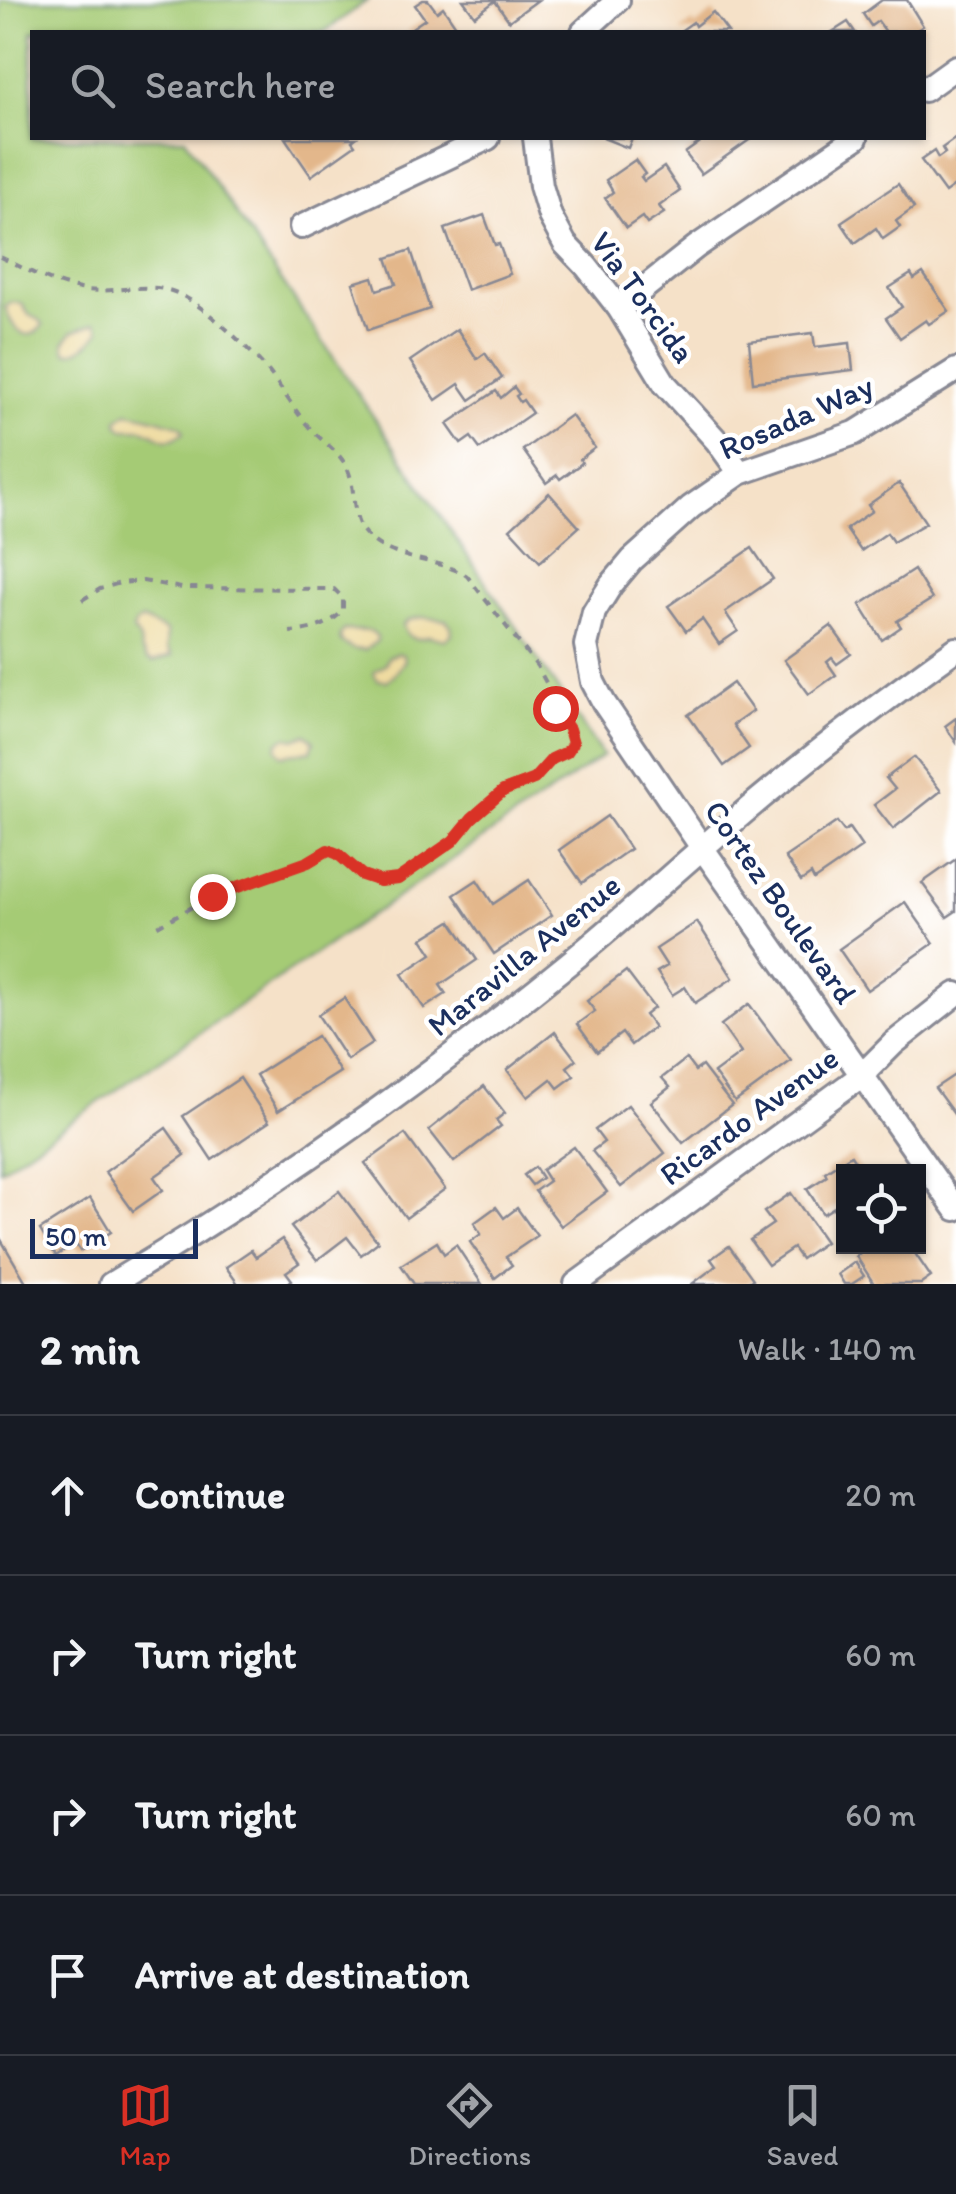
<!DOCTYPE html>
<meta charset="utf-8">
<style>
:root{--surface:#171b24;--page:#20242c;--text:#f1f3f6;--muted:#9ea1a6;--line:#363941;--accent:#d93025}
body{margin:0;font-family:Itim,sans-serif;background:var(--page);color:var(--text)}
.controls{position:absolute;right:30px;bottom:30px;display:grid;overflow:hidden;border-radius:0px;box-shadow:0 2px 8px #0004}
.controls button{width:90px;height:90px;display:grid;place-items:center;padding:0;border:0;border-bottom:2px solid var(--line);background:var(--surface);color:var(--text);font:50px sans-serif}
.scale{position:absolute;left:30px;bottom:25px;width:168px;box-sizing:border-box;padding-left:10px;border:5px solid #1b2f5e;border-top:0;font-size:28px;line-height:35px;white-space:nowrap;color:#1b2f5e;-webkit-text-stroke:8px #fff;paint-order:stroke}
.stop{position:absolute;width:30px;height:30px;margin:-22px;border:8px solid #d93025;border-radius:50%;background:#fff}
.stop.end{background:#d93025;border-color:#fff;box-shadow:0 2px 10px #0008}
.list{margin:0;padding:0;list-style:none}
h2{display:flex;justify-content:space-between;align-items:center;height:130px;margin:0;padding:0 40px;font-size:42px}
h2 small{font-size:32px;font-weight:400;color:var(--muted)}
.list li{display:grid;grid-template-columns:65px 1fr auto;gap:30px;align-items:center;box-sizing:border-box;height:160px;padding:0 40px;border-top:2px solid var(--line)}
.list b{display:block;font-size:38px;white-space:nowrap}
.list em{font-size:32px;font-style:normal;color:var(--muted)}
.icon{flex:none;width:55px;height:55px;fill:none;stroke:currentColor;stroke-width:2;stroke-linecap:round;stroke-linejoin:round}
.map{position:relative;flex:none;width:956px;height:1284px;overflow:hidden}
.search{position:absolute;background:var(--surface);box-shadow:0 2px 8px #0004;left:30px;right:30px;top:30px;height:110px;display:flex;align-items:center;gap:25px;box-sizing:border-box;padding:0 35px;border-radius:0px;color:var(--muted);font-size:38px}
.sheet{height:770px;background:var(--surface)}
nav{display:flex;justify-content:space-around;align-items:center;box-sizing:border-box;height:140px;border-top:2px solid var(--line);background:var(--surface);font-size:28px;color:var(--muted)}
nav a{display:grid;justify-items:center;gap:5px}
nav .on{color:var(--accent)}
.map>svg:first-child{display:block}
.green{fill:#a5cb75;stroke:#607d6a;stroke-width:2.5}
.sand{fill:#eeda9e;stroke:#84847e;stroke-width:2.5}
.building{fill:#e3b78b}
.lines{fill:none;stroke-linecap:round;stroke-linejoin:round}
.street-casing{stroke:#888893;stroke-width:28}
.path{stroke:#888893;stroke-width:4;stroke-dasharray:8 8;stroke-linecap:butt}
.street{stroke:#fff;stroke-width:22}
.route{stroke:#d93025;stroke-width:12}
.labels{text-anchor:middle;stroke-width:9;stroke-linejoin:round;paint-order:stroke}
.street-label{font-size:32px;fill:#1b2f5e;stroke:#fff}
</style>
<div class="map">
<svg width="956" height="1284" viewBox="0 0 956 1284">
<rect width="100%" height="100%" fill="#fff"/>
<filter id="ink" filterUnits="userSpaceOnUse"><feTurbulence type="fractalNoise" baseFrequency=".01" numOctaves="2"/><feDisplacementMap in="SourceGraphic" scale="20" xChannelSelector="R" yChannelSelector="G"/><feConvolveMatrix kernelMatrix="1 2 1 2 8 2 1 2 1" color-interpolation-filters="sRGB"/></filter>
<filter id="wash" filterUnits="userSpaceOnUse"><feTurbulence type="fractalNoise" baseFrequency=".0048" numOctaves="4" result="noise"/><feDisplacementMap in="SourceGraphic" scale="40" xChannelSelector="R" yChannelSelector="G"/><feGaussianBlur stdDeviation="2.25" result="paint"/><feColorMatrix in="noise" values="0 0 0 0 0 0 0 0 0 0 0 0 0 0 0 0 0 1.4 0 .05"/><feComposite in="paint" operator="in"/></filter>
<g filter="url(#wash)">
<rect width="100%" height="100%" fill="#f5e1c8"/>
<path class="green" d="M0 0H368L324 32H32V138H185L603 756 0 1170Z"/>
<g class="sand">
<path d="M13 302 22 304 29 315 41 321 43 325C26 348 11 326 5 307Z"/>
<path d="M96 323 100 331C92 341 79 355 66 352L64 343 72 332Z"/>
<path d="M127 412C148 415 161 420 181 426L184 432C165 448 160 434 142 429 141 429 124 429 123 429L118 424V419Z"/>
<path d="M420 617 446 620 451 626 452 634 445 640 429 636C417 641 406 640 403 625L409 620Z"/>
<path d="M142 620 166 631 167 648 172 656 153 662 147 659 141 650 140 640 133 630 135 624Z"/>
<path d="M344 630 371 631 377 636V641L365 650 353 649 341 642 340 635Z"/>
<path d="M398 653 403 655 405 660 397 672 387 681 378 680 374 675 375 671 385 665 388 657Z"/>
<path d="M306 734 314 741 311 751 282 755 277 749 278 743 285 737 295 739Z"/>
</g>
<g id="blocks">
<g class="building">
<path d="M423 0H428L437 12 443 7 460 32H406L425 19 415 5Z"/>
<path d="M463 0H538L509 21 495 1 475 16Z"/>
<path d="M882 0H907L923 26 914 32H886L878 21 871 26 863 14Z"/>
<path d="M713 12 728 32H679L693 22 695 26Z"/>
<path d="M848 22 855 32H832L837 29Z"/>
<path d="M285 138H356L352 141 355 145 311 176Z"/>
<path d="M603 138H632L628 148Z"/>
<path d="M706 138H752L701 174 685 153Z"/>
<path d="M956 138V185L945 193 921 160 934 151 938 158 945 153 942 148Z"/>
<path d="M635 160 645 174 641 177 644 181 664 167 680 191 659 206 664 213 647 224 642 217 626 228 605 198 613 192 606 180Z"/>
<path d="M898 184 914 208 896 221 900 227 883 239 876 228 855 243 841 222Z"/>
<path d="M484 215 495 245 499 244 510 274 467 290 445 229Z"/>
<path d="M411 250 430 309 368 330 353 283 373 277 377 290 396 284 387 258Z"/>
<path d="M923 273 949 311 929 324 926 320 900 338 886 318 902 307 889 288 911 274 914 279Z"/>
<path d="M457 329 477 359 485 353 502 378 470 400 459 384 436 400 410 361Z"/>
<path d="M813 333 815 347 850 343 853 370 753 382 749 341Z"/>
<path d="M514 387 519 394 516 396 520 402 523 400 532 413 480 449 471 437 461 444 447 424 496 391 501 398Z"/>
<path d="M571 415 595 448 580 459 582 463 560 479 557 475 546 483 523 450Z"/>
<path d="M899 483 926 523 893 542 887 533 861 551 846 529 872 511 868 505Z"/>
<path d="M549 493 579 527 540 562 510 529Z"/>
<path d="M752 548 773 579 725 612 738 631 719 644 702 619 686 631 668 606Z"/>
<path d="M914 570 932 599 897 621 901 627 882 640 860 605Z"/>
<path d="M831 626 851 654 837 664 832 658 827 662 836 675 809 694 784 660Z"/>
<path d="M733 683 753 711 733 725 749 748 724 766 688 715Z"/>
<path d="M956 718V742L945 726Z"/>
<path d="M914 757 941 791 893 829 874 805 895 789 886 778Z"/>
<path d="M607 816 630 849 582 883 559 850Z"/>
<path d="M837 822 844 831 849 828 862 847 814 880 811 874 801 881 785 857Z"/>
<path d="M956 859V911L947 917 922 883Z"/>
<path d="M477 880 493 904 529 880 552 915 494 954 454 895Z"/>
<path d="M905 902 934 943 867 990 839 949Z"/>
<path d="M451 921 477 960 440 985 446 994 424 1008 402 974 432 954 422 939Z"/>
<path d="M697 922 733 978 695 1003 685 987 672 995 657 972 667 966 656 949Z"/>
<path d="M626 971 654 1008 645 1015 654 1027 631 1045 622 1033 597 1052 577 1024 595 1011 587 1001Z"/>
<path d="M344 998 373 1043 347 1060 318 1015Z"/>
<path d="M749 1004 791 1061 735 1102 714 1073 741 1053 721 1025Z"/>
<path d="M555 1032 576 1060 567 1067 574 1076 558 1088 551 1079 528 1097 507 1070Z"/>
<path d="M317 1036 340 1072 278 1111 256 1075Z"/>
<path d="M686 1059 695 1071 702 1066 732 1105 683 1143 651 1102 670 1087 662 1078Z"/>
<path d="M956 1074V1117L935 1088Z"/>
<path d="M240 1078 269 1122 212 1160 183 1116Z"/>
<path d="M484 1086 505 1113 496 1120 501 1126 454 1162 429 1130Z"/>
<path d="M628 1105 665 1153 621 1187 592 1151 604 1142 595 1130Z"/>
<path d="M166 1128 185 1155 154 1177 163 1190 133 1211 105 1172Z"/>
<path d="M405 1134 445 1189 406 1218 365 1163Z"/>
<path d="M574 1147 607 1192 561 1226 535 1191 549 1181 542 1170Z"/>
<path d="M851 1155 862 1172H844V1201L823 1214 807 1189 827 1176 825 1172Z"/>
<path d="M535 1167 542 1178 532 1185 524 1175Z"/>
<path d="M339 1191 378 1242 361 1255 347 1237 317 1260 291 1227Z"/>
<path d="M791 1193 825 1242 801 1259 793 1248 768 1265 750 1240 773 1224 764 1212Z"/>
<path d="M90 1198 111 1232 80 1251 75 1243 56 1256 40 1230Z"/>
<path d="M496 1207 504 1218 517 1208 537 1236 506 1257 512 1265 495 1278 470 1242 481 1234 474 1223Z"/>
<path d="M0 1238 26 1282 23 1284H0Z"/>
<path d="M282 1239 299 1263 286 1272 292 1280 287 1284H238L226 1267 251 1250 256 1257Z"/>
<path d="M437 1242 444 1254 456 1245 482 1284H414L401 1265Z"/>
<path d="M729 1246 753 1279 746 1284H692L716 1266 711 1259Z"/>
<path d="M870 1246H910L931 1277 921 1284H874L856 1256Z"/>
<path d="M855 1262 864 1276 852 1284H844L838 1274Z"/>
</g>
</g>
</g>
<g filter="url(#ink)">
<use href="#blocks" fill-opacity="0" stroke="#888893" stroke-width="2.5"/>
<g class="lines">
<defs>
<g id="street">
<path d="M583 32 618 0"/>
<path d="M924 90 956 67"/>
<path d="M535 138 541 186 550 216 565 244 586 266 619 308 665 384 717 441 740 473"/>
<path d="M301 227 488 138"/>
<path d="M619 308 696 247 856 138"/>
<path d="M956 370 855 433 740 473 691 507 632 560 611 585 594 612 586 645 593 682 604 703 703 849 956 1209"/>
<path d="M111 1284C272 1189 425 1080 569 963 626 917 679 867 735 820 806 759 880 703 956 649"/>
<path d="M576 1284 861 1076 894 1043 956 994"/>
</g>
</defs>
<use href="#street" class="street-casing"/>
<g class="path">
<path d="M0 257C28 270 55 286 86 290 118 294 154 279 183 296 207 309 251 350 269 372 283 390 294 410 309 427 321 441 338 450 346 466 357 485 350 514 363 531 388 563 436 556 467 576L537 666 550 690 555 708 569 729 573 743 567 752 552 759 533 779 503 791 471 818 453 841 398 879 380 881 362 875 349 866 339 854 328 850 308 862 212 896 156 927"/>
<path d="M82 600 100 589 120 583 143 581 182 588 334 589 343 598V611C328 626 312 630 290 632"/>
</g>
<use href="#street" class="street"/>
</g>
</g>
<g class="lines" filter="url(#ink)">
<path class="route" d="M212 896 308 862 328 850 338 854 362 875 380 881 398 879 453 841 472 818 503 791 534 779 552 759 567 752 573 743 569 729 555 708"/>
</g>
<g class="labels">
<g class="street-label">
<text transform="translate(643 297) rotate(54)" y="11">Via Torcida</text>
<text transform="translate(796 417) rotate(-24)" y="11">Rosada Way</text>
<text transform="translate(781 902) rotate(55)" y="11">Cortez Boulevard</text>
<text transform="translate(524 955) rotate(-39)" y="11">Maravilla Avenue</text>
<text transform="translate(749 1116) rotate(-36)" y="11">Ricardo Avenue</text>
</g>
</g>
</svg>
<div class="controls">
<button><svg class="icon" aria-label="locate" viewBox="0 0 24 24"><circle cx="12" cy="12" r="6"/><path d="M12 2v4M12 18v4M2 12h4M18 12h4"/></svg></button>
</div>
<div class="scale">50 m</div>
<div class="stop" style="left:555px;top:708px"></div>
<div class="stop end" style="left:212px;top:896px"></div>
<div class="search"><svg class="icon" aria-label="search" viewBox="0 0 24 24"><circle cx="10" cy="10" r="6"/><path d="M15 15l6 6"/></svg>Search here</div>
</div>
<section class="sheet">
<h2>2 min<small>Walk · 140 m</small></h2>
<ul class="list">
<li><svg class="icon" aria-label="ahead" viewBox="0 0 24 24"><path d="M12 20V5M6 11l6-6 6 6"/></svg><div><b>Continue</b></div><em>20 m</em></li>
<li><svg class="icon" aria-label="right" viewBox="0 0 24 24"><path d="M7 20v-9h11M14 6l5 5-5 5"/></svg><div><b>Turn right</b></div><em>60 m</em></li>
<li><svg class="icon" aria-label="right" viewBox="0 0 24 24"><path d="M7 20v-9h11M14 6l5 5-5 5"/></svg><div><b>Turn right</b></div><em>60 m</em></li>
<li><svg class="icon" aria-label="arrive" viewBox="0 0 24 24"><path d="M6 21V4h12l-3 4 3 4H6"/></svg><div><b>Arrive at destination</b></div></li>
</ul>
</section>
<nav>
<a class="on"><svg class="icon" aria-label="map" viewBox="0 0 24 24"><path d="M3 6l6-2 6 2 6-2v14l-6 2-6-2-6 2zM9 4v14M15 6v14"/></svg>Map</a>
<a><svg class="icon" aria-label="directions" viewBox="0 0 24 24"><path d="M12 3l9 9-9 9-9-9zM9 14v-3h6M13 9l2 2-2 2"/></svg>Directions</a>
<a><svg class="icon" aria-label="saved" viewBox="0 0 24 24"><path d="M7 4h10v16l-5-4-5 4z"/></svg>Saved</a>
</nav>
